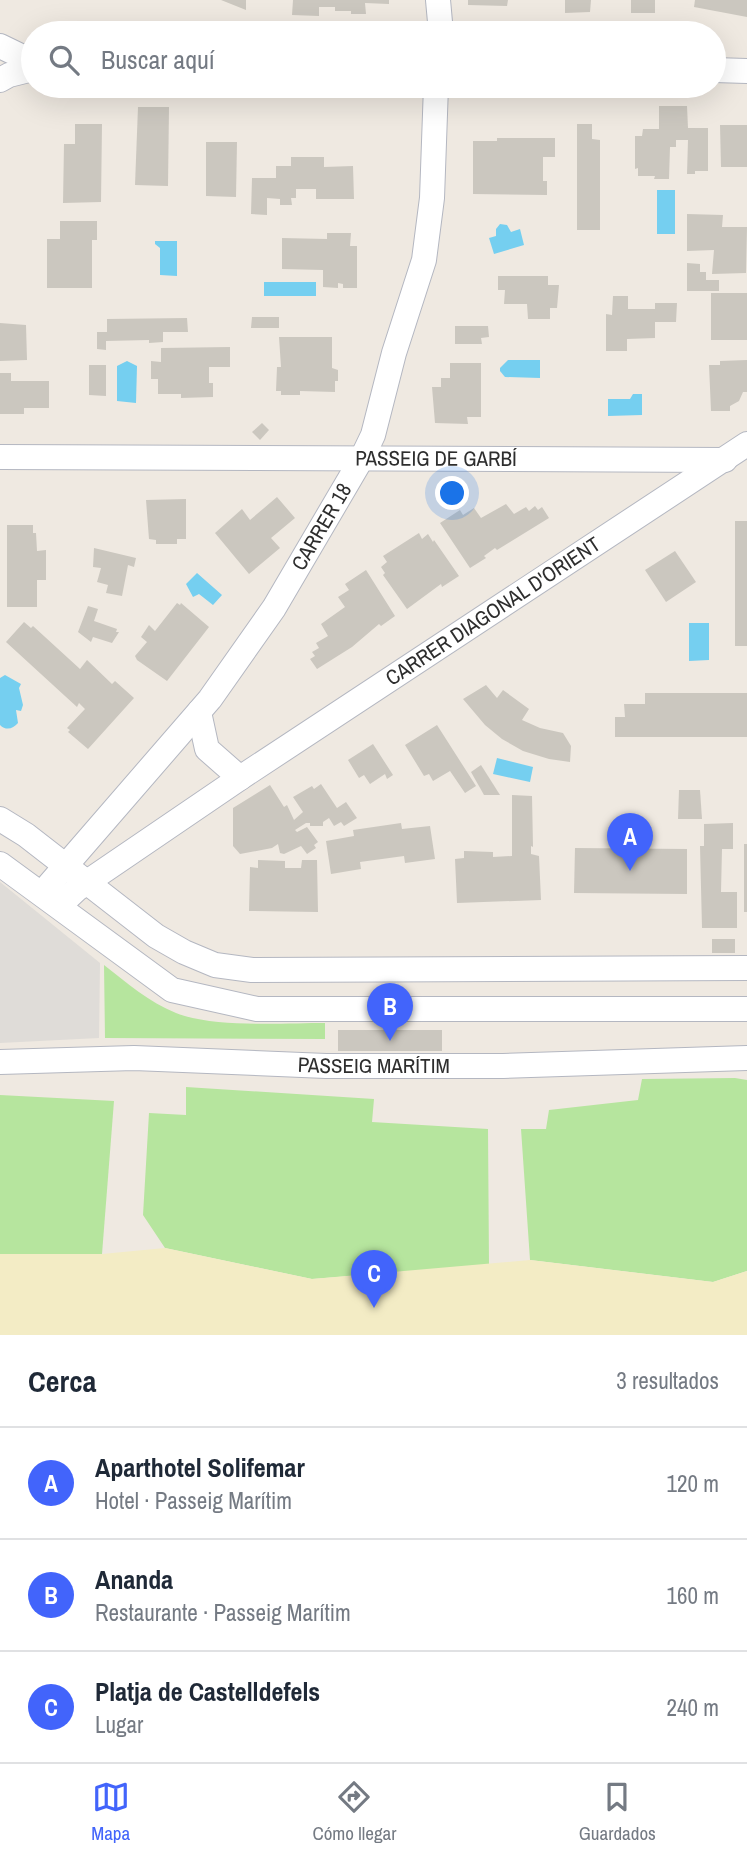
<!DOCTYPE html>
<html lang="es">
<meta charset="utf-8">
<style>
:root{--surface:#fff;--page:#f6f6f7;--text:#1f2937;--muted:#747a83;--line:#e0e1e3;--accent:#4264fb}
body{margin:0;font-family:"Archivo Narrow",sans-serif;background:var(--page);color:var(--text)}
.you{position:absolute;left:453px;top:494px;width:24px;height:24px;margin:-18px;border:5px solid #fff;border-radius:50%;background:#1a73e8;box-shadow:0 0 0 10px #1a73e833}
.badge{display:grid;place-items:center;width:46px;height:46px;border-radius:50%;background:var(--accent);color:#fff;font-size:23px;font-weight:700}
.pin{position:absolute;translate:-50% -58px;filter:drop-shadow(0 2px 4px #0008)}
.pin::after{content:'';position:absolute;top:37px;width:24px;height:21px;background:inherit;clip-path:polygon(0 0,100% 0,50% 100%)}
.list{margin:0;padding:0;list-style:none}
h2{display:flex;justify-content:space-between;align-items:center;height:91px;margin:0;padding:0 28px;font-size:30px}
h2 small{font-size:23px;font-weight:400;color:var(--muted)}
.list li{display:grid;grid-template-columns:46px 1fr auto;gap:21px;align-items:center;box-sizing:border-box;height:112px;padding:0 28px;border-top:2px solid var(--line)}
.list b{display:block;font-size:26px;white-space:nowrap}
.list p{margin:0;font-size:23px;white-space:nowrap;color:var(--muted)}
.list em{font-size:23px;font-style:normal;color:var(--muted)}
.icon{flex:none;width:38px;height:38px;fill:none;stroke:currentColor;stroke-width:2;stroke-linecap:round;stroke-linejoin:round}
.map{position:relative;flex:none;width:747px;height:1335px;overflow:hidden}
.search{position:absolute;background:var(--surface);box-shadow:0 7px 28px #0002;left:21px;right:21px;top:21px;height:77px;display:flex;align-items:center;gap:18px;box-sizing:border-box;padding:0 24px;border-radius:38px;color:var(--muted);font-size:26px}
.sheet{height:427px;background:var(--surface)}
nav{display:flex;justify-content:space-around;align-items:center;box-sizing:border-box;height:98px;border-top:2px solid var(--line);background:var(--surface);font-size:19px;color:var(--muted)}
nav a{display:grid;justify-items:center;gap:4px}
nav .on{color:var(--accent)}
.map>svg:first-child{display:block}
.green{fill:#b6e59e}
.sand{fill:#f3ecc5}
.plaza{fill:#dfdcd8}
.water{fill:#75cff0}
.building{fill:#cbc7bf}
.lines{fill:none;stroke-linecap:round;stroke-linejoin:round}
.minor-casing{stroke:#b4b7c1;stroke-width:26}
.minor{stroke:#fff;stroke-width:24}
.labels{text-anchor:middle;stroke-width:5;stroke-linejoin:round;paint-order:stroke}
.street-label{font-size:21px;fill:#2e2e2e;stroke:#fff}
</style>
<div class="map">
<svg width="747" height="1335" viewBox="0 0 747 1335">
<rect width="100%" height="100%" fill="#efe9e1"/>
<g class="green">
<path d="M104 965C127 983 149 1002 176 1013 214 1028 283 1023 325 1023V1039L105 1038Z"/>
<path d="M735 1078 747 1080V1271L713 1282 530 1260 521 1129H546L549 1110 638 1100 642 1079Z"/>
<path d="M186 1087 374 1099 372 1122 488 1129 489 1265 312 1279 165 1248 143 1215 149 1113 186 1115Z"/>
<path d="M0 1095 114 1101 102 1254H0Z"/>
</g>
<path class="sand" d="M165 1248 312 1279 530 1260 713 1282 747 1271V1335H0V1254H102Z"/>
<path class="plaza" d="M0 882 100 963 99 1038 0 1043Z"/>
<g class="water">
<rect x="657" y="190" width="18" height="44"/>
<path d="M500 224 507 225 511 232 520 229 524 245 494 254 489 238 496 236V229Z"/>
<path d="M155 241H177V276L160 275V248L155 244Z"/>
<rect x="264" y="282" width="52" height="14"/>
<path d="M508 360H540V378L505 377 500 371V368Z"/>
<path d="M127 361 137 366 136 403 117 401V366Z"/>
<path d="M633 394H642V415L608 416V399H630Z"/>
<path d="M197 573 222 595 213 605 199 594 193 597 186 584Z"/>
<path d="M689 623H709V660L689 661Z"/>
<path d="M5 675 21 684 19 688 23 705 21 711 16 710 18 723C13 729 6 731 0 725V678Z"/>
<path d="M497 758 533 767 530 782 493 774Z"/>
</g>
<g class="building">
<path d="M221 0H246V10Z"/>
<path d="M293 0H389V4L365 3 366 14H351V11H335V7H319V16L292 15Z"/>
<path d="M468 0H508L507 6 468 5Z"/>
<path d="M565 0H591L590 12 565 13Z"/>
<rect x="631" y="0" width="24" height="13"/>
<path d="M695 0H747V17L694 7Z"/>
<path d="M659 106H687L688 128H708V171H695V174H687L688 140H676V147H670L669 179H654L655 176H638V168L635 169V136H642L643 129H659Z"/>
<path d="M138 107H169L168 186 135 185Z"/>
<path d="M75 124H102L101 202 63 203 64 144H75Z"/>
<path d="M577 124H592V139L600 140V230H577Z"/>
<path d="M720 125H747V167H721Z"/>
<path d="M497 138H555V157H543V181H547V195L473 194V141H497Z"/>
<path d="M206 142H237L236 197 206 196Z"/>
<path d="M291 157H324V167L353 166 354 199H316V189H296V198H291L292 205H280V199L267 198V215L251 214 252 178H276V166H291Z"/>
<path d="M687 214 723 215 722 227H747L746 273 712 274 714 250 687 251Z"/>
<path d="M60 221H97V240H92V288H47V239H60Z"/>
<path d="M327 233H351L350 246H357V288H343V284L338 283V288L323 287V270L282 269V238L327 239Z"/>
<path d="M687 263 700 264V272H706V280H719V291H687Z"/>
<path d="M498 276H548V285H559L557 308H550V319H528L527 304H504L505 290H498Z"/>
<rect x="711" y="293" width="36" height="47"/>
<path d="M613 296H628V309H655V303H677L676 322H655V338L627 339V351H606V314L612 315Z"/>
<path d="M252 317H279V328H251Z"/>
<path d="M187 318 188 332H163V342L149 343V340L106 341V350L97 349V332H107V319Z"/>
<path d="M0 323 26 325 27 360 0 361Z"/>
<path d="M455 326H488L489 337 481 338 482 344H455Z"/>
<path d="M279 337H332V368L338 370V381H335V392L300 391V395H281V391H276L277 367H281Z"/>
<path d="M230 347V367H209V383H213V397L181 398V394H158V379H151V361L161 362V348Z"/>
<path d="M747 360V392H743L739 401 730 406V411H711L709 365H720V361Z"/>
<path d="M450 363H481V417H467L468 424 435 423 432 387H441V378H450Z"/>
<path d="M89 365H106V396L89 395Z"/>
<path d="M0 373H11V381H49V408H24V414H0Z"/>
<path d="M262 423 269 430 260 440 252 432Z"/>
<path d="M277 497 295 518 271 538 280 548 249 574 215 533 242 509 250 520Z"/>
<path d="M186 499V539H177V544H156V540L149 539 146 500Z"/>
<path d="M506 504 514 514 526 507 529 511 535 506 538 510 542 507 549 518 497 550 495 548 484 556 486 558 470 568 440 523 460 510 463 515 474 508 481 518Z"/>
<rect x="735" y="521" width="12" height="125"/>
<path d="M7 525H33V533H36L37 551 46 550V580H37V607H7Z"/>
<path d="M419 533 422 539 428 534 433 542 434 540 459 576 442 587 441 584 407 609 383 575 385 573 381 567 387 562 383 556Z"/>
<path d="M94 548 136 558 134 567 128 565 122 596 106 593 108 585 97 582 101 568 93 567Z"/>
<path d="M675 551 696 582 666 602 645 570Z"/>
<path d="M366 570 395 616 381 626 379 624 352 647 317 669 310 659 315 656 312 652 319 648 316 643 328 636 321 624 345 607 338 597 349 590 345 584Z"/>
<path d="M177 603 180 605 181 603 209 627 167 681 137 660 135 656 147 642 141 637 149 625 155 631Z"/>
<path d="M88 606 98 609 94 621 117 629 116 632H119L112 643 93 637 91 642 78 632Z"/>
<path d="M24 622 31 628 33 626 80 669 87 660 112 684 115 681 134 698 88 749 68 732 70 730 67 728 85 709 79 703 77 707 6 642Z"/>
<path d="M486 685 497 698 503 690 529 709 522 720 540 728 563 733 571 746 570 762 549 759 523 751 502 739 485 725 463 699Z"/>
<path d="M645 693H747V737H615V717H625L624 704H645Z"/>
<path d="M437 725 476 786 465 793 450 771 433 781 429 774 424 776 405 745Z"/>
<path d="M373 744 393 775 387 779 385 774 370 784 364 775 359 778 348 760Z"/>
<path d="M481 765 500 795H484L471 772Z"/>
<path d="M321 784 337 808 346 802 357 818 344 826 341 822 334 826 329 818 323 822V826H310V823H306L295 830 297 832 307 827 318 842 314 845 316 848 307 854 301 846 284 854 280 853 278 844 272 848 240 854 233 846V808L270 785 284 807 287 805 294 820 303 812 293 797 312 786 314 789Z"/>
<path d="M679 790H700L702 819H678Z"/>
<path d="M512 795 532 796 533 847 531 846V854L539 856 541 900 457 903 455 859 464 858V851L493 852V857L512 856Z"/>
<path d="M401 823 402 829 430 826 435 859 405 863 404 856 360 862 361 869 331 874 326 841 354 836 353 830Z"/>
<path d="M733 823V849H722L721 892H737V928H702L700 846H704V824Z"/>
<rect x="744" y="844" width="3" height="68"/>
<path d="M575 848 687 849V894L574 893Z"/>
<path d="M258 860 285 861V868H301L302 860H317L318 912 249 911 250 867 258 868Z"/>
<rect x="712" y="939" width="23" height="14"/>
<rect x="338" y="1030" width="104" height="21"/>
</g>
<g class="lines">
<defs>
<g id="minor">
<path d="M438 0 441 33"/>
<path d="M0 46 33 62"/>
<path d="M714 70 747 71"/>
<path d="M0 80 9 75 33 69"/>
<path id="s1" d="M0 457 725 460"/>
<path d="M199 712 207 749 240 778"/>
<path d="M0 819 26 835 156 936 184 952 215 965 252 970 747 968"/>
<path d="M0 864 172 990 257 1009H747"/>
<path id="s2" d="M42 893 210 699 274 608 362 458 373 435 394 353 424 260 432 198 436 86"/>
<path id="s3" d="M59 906 77 889 240 778 747 444"/>
<path id="s4" d="M0 1062 134 1058 326 1066H503L747 1058"/>
</g>
</defs>
<use href="#minor" class="minor-casing"/>
<use href="#minor" class="minor"/>
</g>
<g class="labels">
<g class="street-label">
<text dy="7" stroke="none"><textPath href="#s1" startOffset="436">PASSEIG DE GARBÍ</textPath></text>
<text dy="7" stroke="none"><textPath href="#s2" startOffset="462">CARRER 18</textPath></text>
<text dy="7" stroke="none"><textPath href="#s3" startOffset="525">CARRER DIAGONAL D'ORIENT</textPath></text>
<text dy="7" stroke="none"><textPath href="#s4" startOffset="374">PASSEIG MARÍTIM</textPath></text>
</g>
</g>
</svg>
<div class="you"></div>
<div class="pin badge" style="left:630px;top:871px">A</div>
<div class="pin badge" style="left:390px;top:1041px">B</div>
<div class="pin badge" style="left:374px;top:1308px">C</div>
<div class="search"><svg class="icon" aria-label="search" viewBox="0 0 24 24"><circle cx="10" cy="10" r="6"/><path d="M15 15l6 6"/></svg>Buscar aquí</div>
</div>
<section class="sheet">
<h2>Cerca<small>3 resultados</small></h2>
<ul class="list">
<li><span class="badge">A</span><div><b>Aparthotel Solifemar</b><p>Hotel · Passeig Marítim</p></div><em>120 m</em></li>
<li><span class="badge">B</span><div><b>Ananda</b><p>Restaurante · Passeig Marítim</p></div><em>160 m</em></li>
<li><span class="badge">C</span><div><b>Platja de Castelldefels</b><p>Lugar</p></div><em>240 m</em></li>
</ul>
</section>
<nav>
<a class="on"><svg class="icon" aria-label="map" viewBox="0 0 24 24"><path d="M3 6l6-2 6 2 6-2v14l-6 2-6-2-6 2zM9 4v14M15 6v14"/></svg>Mapa</a>
<a><svg class="icon" aria-label="directions" viewBox="0 0 24 24"><path d="M12 3l9 9-9 9-9-9zM9 14v-3h6M13 9l2 2-2 2"/></svg>Cómo llegar</a>
<a><svg class="icon" aria-label="saved" viewBox="0 0 24 24"><path d="M7 4h10v16l-5-4-5 4z"/></svg>Guardados</a>
</nav>
